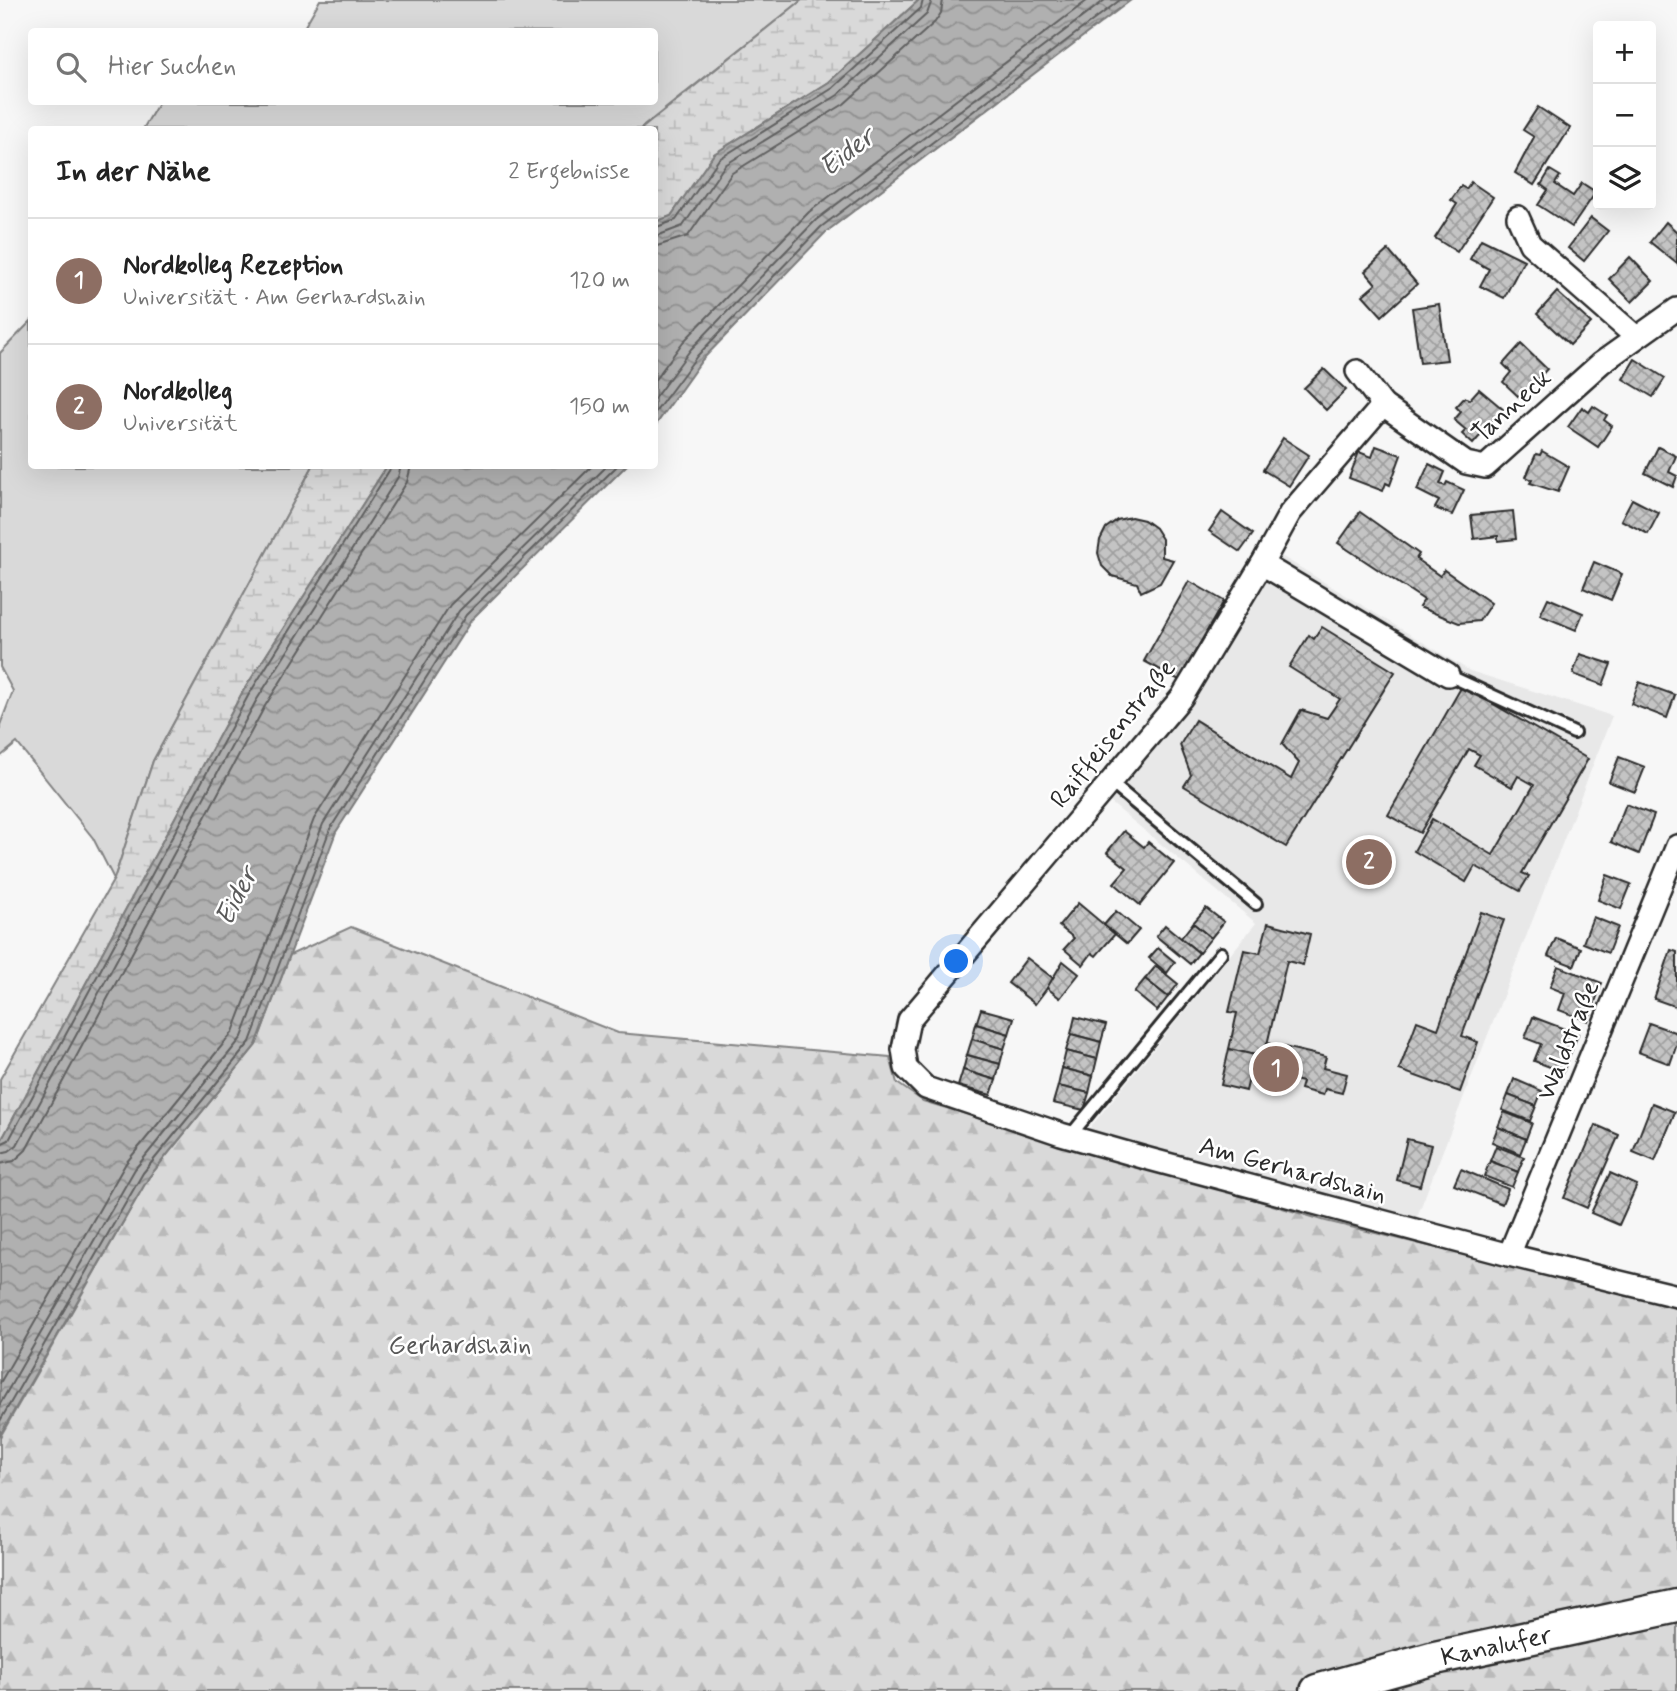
<!DOCTYPE html>
<html lang="de">
<meta charset="utf-8">
<style>
:root{--surface:#fff;--page:#f6f6f6;--text:#222;--muted:#767676;--line:#e0e0e0;--accent:#d93025}
body{margin:0;font-family:Mynerve,sans-serif;background:var(--page);color:var(--text)}
.controls{position:absolute;right:21px;top:21px;display:grid;overflow:hidden;border-radius:7px;box-shadow:0 7px 28px #0002}
.controls button{width:63px;height:63px;display:grid;place-items:center;padding:0;border:0;border-bottom:2px solid var(--line);background:var(--surface);color:var(--text);font:35px sans-serif}
.you{position:absolute;left:957px;top:962px;width:24px;height:24px;margin:-18px;border:5px solid #fff;border-radius:50%;background:#1a73e8;box-shadow:0 0 0 10px #1a73e833}
.badge{display:grid;place-items:center;width:46px;height:46px;border-radius:50%;background:var(--accent);color:#fff;font-size:23px;font-weight:700}
.pin{position:absolute;translate:-50% -50%;border:4px solid #fff;box-shadow:0 2px 7px #0006}
.list{margin:0;padding:0;list-style:none}
h2{display:flex;justify-content:space-between;align-items:center;height:91px;margin:0;padding:0 28px;font-size:30px}
h2 small{font-size:23px;font-weight:400;color:var(--muted)}
.list li{display:grid;grid-template-columns:46px 1fr auto;gap:21px;align-items:center;box-sizing:border-box;height:126px;padding:0 28px;border-top:2px solid var(--line)}
.list b{display:block;font-size:26px;white-space:nowrap}
.list p{margin:0;font-size:23px;white-space:nowrap;color:var(--muted)}
.list em{font-size:23px;font-style:normal;color:var(--muted)}
.icon{flex:none;width:38px;height:38px;fill:none;stroke:currentColor;stroke-width:2;stroke-linecap:round;stroke-linejoin:round}
.map{position:relative;flex:none;width:1677px;height:1691px;overflow:hidden}
.search{position:absolute;background:var(--surface);box-shadow:0 7px 28px #0002;left:28px;top:28px;width:630px;height:77px;display:flex;align-items:center;gap:18px;box-sizing:border-box;padding:0 24px;border-radius:7px;color:var(--muted);font-size:26px}
.panel{position:absolute;background:var(--surface);box-shadow:0 7px 28px #0002;left:28px;top:126px;width:630px;height:343px;border-radius:7px}
.map>svg:first-child{display:block}
.built{fill:#e8e8e8}
.grass{fill:#d9d9d9;stroke:#828282;stroke-width:2}
.forest{fill:url(#forest-firs);stroke:#828282;stroke-width:2}
.wetland{fill:url(#wetland-marsh);stroke:#828282;stroke-width:2}
.water{fill:url(#water-waves);stroke:#7b7b7b;stroke-width:2}
.lines{fill:none;stroke-linecap:round;stroke-linejoin:round}
.shore{stroke:#606060;stroke-width:2}
.building{fill:url(#building-cross-hatch);stroke:#2b2b2b;stroke-width:2}
.lane-casing{stroke:#2b2b2b;stroke-width:16}
.street-casing{stroke:#2b2b2b;stroke-width:26}
.secondary-casing{stroke:#2b2b2b;stroke-width:37}
.lane{stroke:#fff;stroke-width:10}
.street{stroke:#fff;stroke-width:21}
.secondary{stroke:#fff;stroke-width:32}
.labels{text-anchor:middle;stroke-width:5;stroke-linejoin:round;paint-order:stroke}
.street-label{font-size:26px;fill:#2b2b2b;stroke:#fff}
.park-label{font-size:26px;fill:#565656;stroke:#fff}
.water-label{font-size:28px;font-style:italic;fill:#5a5a5a;stroke:#fff}
</style>
<div class="map">
<svg width="1677" height="1691" viewBox="0 0 1677 1691">
<defs>
<pattern id="forest-firs" width="22" height="20" patternUnits="userSpaceOnUse" patternTransform="scale(1.75)"><rect width="22" height="20" fill="#d9d9d9"/><path d="M5 1l3.5 6h-7zM16 11l3.5 6h-7z" fill="#bababa"/></pattern>
<pattern id="wetland-marsh" width="20" height="14" patternUnits="userSpaceOnUse" patternTransform="scale(1.75)"><rect width="20" height="14" fill="#d9d9d9"/><path d="M1 5h8M5 5V1M11 12h8M15 12V8" fill="none" stroke="#bababa"/></pattern>
<pattern id="water-waves" width="16" height="10" patternUnits="userSpaceOnUse" patternTransform="scale(1.75)"><rect width="16" height="10" fill="#b0b0b0"/><path d="M0 5q4-4 8 0t8 0" fill="none" stroke="#8f8f8f"/></pattern>
<pattern id="building-cross-hatch" width="8" height="8" patternUnits="userSpaceOnUse" patternTransform="scale(1.75)"><rect width="8" height="8" fill="#c4c4c4"/><path d="M0 0l8 8M0 8l8-8" fill="none" stroke="#9f9f9f"/></pattern>
</defs>
<rect width="100%" height="100%" fill="#f7f7f7"/>
<filter id="ink" filterUnits="userSpaceOnUse"><feTurbulence type="fractalNoise" baseFrequency=".0143" numOctaves="2"/><feDisplacementMap in="SourceGraphic" scale="14" xChannelSelector="R" yChannelSelector="G"/><feConvolveMatrix kernelMatrix="1 2 1 2 8 2 1 2 1" color-interpolation-filters="sRGB"/></filter>
<g filter="url(#ink)">
<path class="built" d="M1278 554 1470 671 1612 716 1415 1222 1084 1135 1256 923 1110 802 1186 702Z"/>
<g class="grass">
<path d="M320 0H802L640 129H143L159 102H654V32L302 31Z"/>
<path d="M31 321 32 466H313L153 761 114 879 93 838 17 743 0 757V725L13 691 0 667V353Z"/>
</g>
<path class="forest" d="M351 927 618 1033 890 1057 897 1083 923 1101 1326 1221 1677 1306V1691H0V1437L149 1177 256 1045 290 955Z"/>
<g class="wetland">
<path d="M802 0H919L829 82 714 154 671 216 655 222 654 130H640Z"/>
<path d="M313 466H387L242 693 0 1143V1079L114 879 153 761Z"/>
</g>
<g class="water">
<path d="M919 0H1131L826 232 702 360 655 426V222L671 216 714 154 829 82Z"/>
<path d="M387 466H626L472 619 336 832 256 1045 149 1177 0 1435V1143L242 693Z"/>
</g>
<g class="lines">
<g class="shore">
<path d="M654 228 676 220 719 159 833 88 921 8 923 0"/>
<path d="M654 237 683 226 725 165 838 95 927 14 932 0"/>
<path d="M654 247 688 236 732 173 844 104 935 22 941 13 943 0"/>
<path d="M654 381 683 342 809 212 1088 0"/>
<path d="M654 399 691 349 816 220 1105 0"/>
<path d="M654 414 697 356 821 227 1120 0"/>
<path d="M0 1144 9 1140 248 696 392 466"/>
<path d="M0 1153 9 1151 17 1145 256 701 398 477 401 466"/>
<path d="M0 1164 14 1161 26 1150 265 706 407 482 411 466"/>
<path d="M0 1383 126 1163 233 1032 314 819 450 605 592 466"/>
<path d="M0 1404 135 1169 242 1037 323 824 459 611 607 466"/>
<path d="M0 1421 143 1173 250 1042 330 829 466 615 617 466"/>
</g>
</g>
<g class="building">
<path d="M1538 107 1570 128 1534 185 1515 173 1534 137 1523 130Z"/>
<path d="M1550 170 1560 176 1555 184 1573 196 1582 183 1596 192 1572 227 1538 205 1548 190 1541 185Z"/>
<path d="M1471 182 1493 197 1457 252 1435 238 1457 204 1451 200 1461 186 1466 189Z"/>
<path d="M1591 218 1608 231 1584 261 1568 248Z"/>
<path d="M1666 222 1677 232V264L1650 242Z"/>
<path d="M1481 239 1524 260 1504 298 1480 286 1489 269 1470 259Z"/>
<path d="M1388 250 1417 284 1382 316 1363 295 1376 284 1365 271Z"/>
<path d="M1630 257 1653 281 1632 302 1609 279Z"/>
<path d="M1557 292 1591 323 1570 345 1537 314Z"/>
<path d="M1439 304 1447 360 1420 363 1412 308Z"/>
<path d="M1521 344 1547 369 1520 398 1503 382 1511 372 1503 364Z"/>
<path d="M1635 359 1665 378 1653 397 1623 379Z"/>
<path d="M1324 369 1346 390 1326 410 1304 388Z"/>
<path d="M1479 389 1503 409 1473 444 1462 434 1466 430 1454 420 1461 412 1456 407 1465 397 1469 400Z"/>
<path d="M1593 406 1607 415 1604 420 1612 426 1598 447 1568 427 1582 407 1589 412Z"/>
<path d="M1283 438 1309 455 1289 486 1263 470Z"/>
<path d="M1376 446 1401 455 1390 485 1386 483 1383 491 1349 478 1359 452 1372 457Z"/>
<path d="M1658 447 1676 456 1669 472 1677 476 1673 487 1645 473Z"/>
<path d="M1542 451 1569 467 1558 492 1530 483 1532 480 1526 477 1536 454 1540 455Z"/>
<path d="M1429 464 1445 472 1440 484 1445 486 1447 482 1464 490 1452 515 1435 508 1439 501 1417 490Z"/>
<path d="M1632 499 1659 513 1648 534 1621 520Z"/>
<path d="M1513 511 1516 539 1498 541V536L1474 539 1471 515Z"/>
<path d="M1222 512 1253 534 1240 552 1209 531Z"/>
<path d="M1360 512 1419 554 1416 559 1440 576 1444 570 1491 603 1479 621 1459 623 1419 607 1424 600 1338 543Z"/>
<path d="M1131 517 1144 520 1155 528 1162 539V557L1173 560 1160 583 1141 592 1137 583 1112 576 1102 566 1098 553 1100 540 1106 528 1117 520Z"/>
<path d="M1594 562 1622 574 1611 600 1583 588Z"/>
<path d="M1189 581 1224 601 1179 680 1144 661Z"/>
<path d="M1548 598 1583 613 1576 630 1540 615Z"/>
<path d="M1322 627 1395 672 1286 847 1184 786 1191 775 1180 745 1195 720 1291 779 1299 763 1282 744 1301 710 1327 718 1340 699 1289 667 1309 635 1314 639Z"/>
<path d="M1580 654 1611 664 1603 685 1573 674Z"/>
<path d="M1639 682 1675 695 1667 718 1631 704Z"/>
<path d="M1462 686 1588 759 1522 873 1529 876 1520 891 1475 866 1466 882 1414 851 1432 819 1493 855 1534 785 1518 776 1512 787 1474 765 1480 755 1469 749 1420 833 1388 815Z"/>
<path d="M1619 757 1645 767 1635 792 1609 782Z"/>
<path d="M1626 804 1654 815 1639 854 1611 842Z"/>
<path d="M1124 831 1144 847 1148 842 1174 863 1140 905 1114 883 1127 868 1107 852Z"/>
<path d="M1607 875 1631 884 1621 909 1598 900Z"/>
<path d="M1078 903 1115 934 1096 956 1092 953 1083 965 1064 949 1074 938 1059 926Z"/>
<path d="M1206 908 1224 922 1211 938 1193 923Z"/>
<path d="M1116 911 1139 930 1127 944 1104 925Z"/>
<path d="M1481 912 1504 920 1462 1036 1478 1042 1460 1092 1399 1070 1417 1021 1438 1029Z"/>
<path d="M1593 917 1618 927 1608 953 1583 943Z"/>
<path d="M1193 923 1211 938 1199 953 1181 938Z"/>
<path d="M1268 923 1310 934 1303 965 1287 961 1264 1057 1229 1049 1237 1013 1229 1012 1244 950 1260 953Z"/>
<path d="M1165 925 1199 953 1190 964 1156 936Z"/>
<path d="M1556 938 1581 948 1574 966 1548 956Z"/>
<path d="M1158 948 1175 962 1167 973 1149 958Z"/>
<path d="M1671 950 1677 952V1007L1654 999Z"/>
<path d="M1027 958 1054 979 1035 1004 1008 983Z"/>
<path d="M1063 961 1079 974 1060 998 1047 988Z"/>
<path d="M1156 966 1178 984 1168 997 1145 979Z"/>
<path d="M1558 966 1602 983 1588 1021 1559 1010 1565 993 1550 987Z"/>
<path d="M1145 979 1168 997 1157 1011 1134 992Z"/>
<path d="M981 1009 1014 1018 1009 1034 976 1024Z"/>
<path d="M1075 1017 1106 1025 1101 1042 1071 1034Z"/>
<path d="M1533 1017 1578 1034 1563 1072 1534 1061 1541 1044 1525 1038Z"/>
<path d="M1649 1023 1677 1033V1044L1670 1064 1638 1052Z"/>
<path d="M976 1024 1009 1034 1004 1049 972 1039Z"/>
<path d="M1071 1034 1101 1042 1097 1059 1066 1051Z"/>
<path d="M972 1039 1004 1049 1000 1064 967 1055Z"/>
<path d="M1267 1043 1326 1057 1323 1068 1347 1074 1342 1093 1325 1089 1323 1095 1300 1089 1302 1082 1251 1070 1246 1091 1221 1085 1229 1049 1264 1057Z"/>
<path d="M1066 1051 1097 1059 1093 1076 1062 1068Z"/>
<path d="M967 1055 1000 1064 996 1080 963 1070Z"/>
<path d="M1062 1068 1093 1076 1089 1093 1058 1086Z"/>
<path d="M963 1070 996 1080 991 1095 958 1086Z"/>
<path d="M1514 1079 1542 1091 1536 1106 1508 1095Z"/>
<path d="M1058 1086 1089 1093 1084 1110 1053 1103Z"/>
<path d="M1508 1095 1536 1106 1530 1121 1502 1110Z"/>
<path d="M1652 1103 1675 1112 1655 1161 1633 1152Z"/>
<path d="M1504 1112 1532 1123 1526 1139 1498 1127Z"/>
<path d="M1596 1125 1619 1135 1587 1208 1564 1198Z"/>
<path d="M1498 1127 1526 1139 1520 1154 1492 1142Z"/>
<path d="M1407 1139 1431 1145 1420 1186 1397 1180Z"/>
<path d="M1496 1146 1524 1157 1518 1172 1490 1161Z"/>
<path d="M1490 1161 1518 1172 1512 1187 1484 1176Z"/>
<path d="M1461 1169 1508 1189 1502 1204 1454 1185Z"/>
<path d="M1610 1173 1637 1185 1619 1225 1591 1213Z"/>
</g>
<g class="lines">
<defs>
<g id="lane">
<path d="M1448 675 1574 733"/>
<path d="M1111 783 1256 904"/>
<path d="M1070 1136 1221 953"/>
</g>
<g id="street">
<path d="M1518 217 1530 244 1635 336"/>
<path d="M1357 371 1383 405"/>
<path d="M1262 564 1290 513 1383 405 1466 463 1485 467 1601 363 1677 309"/>
<path d="M1448 675 1262 564 1182 697 909 1020 903 1049 906 1068 926 1088 1061 1134 1149 1159 1509 1255 1677 1296"/>
<path d="M1509 1255 1677 846"/>
</g>
<path id="secondary" d="M1317 1691 1435 1658 1677 1606"/>
</defs>
<use href="#lane" class="lane-casing"/>
<use href="#street" class="street-casing"/>
<use href="#secondary" class="secondary-casing"/>
<use href="#lane" class="lane"/>
<use href="#street" class="street"/>
<use href="#secondary" class="secondary"/>
</g>
</g>
<g class="labels">
<g class="street-label">
<text transform="translate(1511 405) rotate(-42)" y="9">Tanneck</text>
<text transform="translate(1112 733) rotate(-51)" y="9">Raiffeisenstraße</text>
<text transform="translate(1567 1040) rotate(-68)" y="9">Waldstraße</text>
<text transform="translate(1293 1169) rotate(15)" y="9">Am Gerhardshain</text>
<text transform="translate(1496 1645) rotate(-12)" y="9">Kanalufer</text>
</g>
<g class="park-label">
<text x="460" y="1353">Gerhardshain</text>
</g>
<g class="water-label">
<text transform="translate(846 151) rotate(-38)" y="10">Eider</text>
<text transform="translate(235 896) rotate(-63)" y="10">Eider</text>
</g>
</g>
</svg>
<div class="controls">
<button>+</button>
<button>−</button>
<button><svg class="icon" aria-label="layers" viewBox="0 0 24 24"><path d="M12 4l9 5-9 5-9-5zM3 14l9 5 9-5"/></svg></button>
</div>
<div class="you"></div>
<div class="pin badge" style="left:1276px;top:1069px;background:#8d6e63">1</div>
<div class="pin badge" style="left:1369px;top:862px;background:#8d6e63">2</div>
<div class="search"><svg class="icon" aria-label="search" viewBox="0 0 24 24"><circle cx="10" cy="10" r="6"/><path d="M15 15l6 6"/></svg>Hier suchen</div>
<section class="panel">
<h2>In der Nähe<small>2 Ergebnisse</small></h2>
<ul class="list">
<li><span class="badge" style="background:#8d6e63">1</span><div><b>Nordkolleg Rezeption</b><p>Universität · Am Gerhardshain</p></div><em>120 m</em></li>
<li><span class="badge" style="background:#8d6e63">2</span><div><b>Nordkolleg</b><p>Universität</p></div><em>150 m</em></li>
</ul>
</section>
</div>
